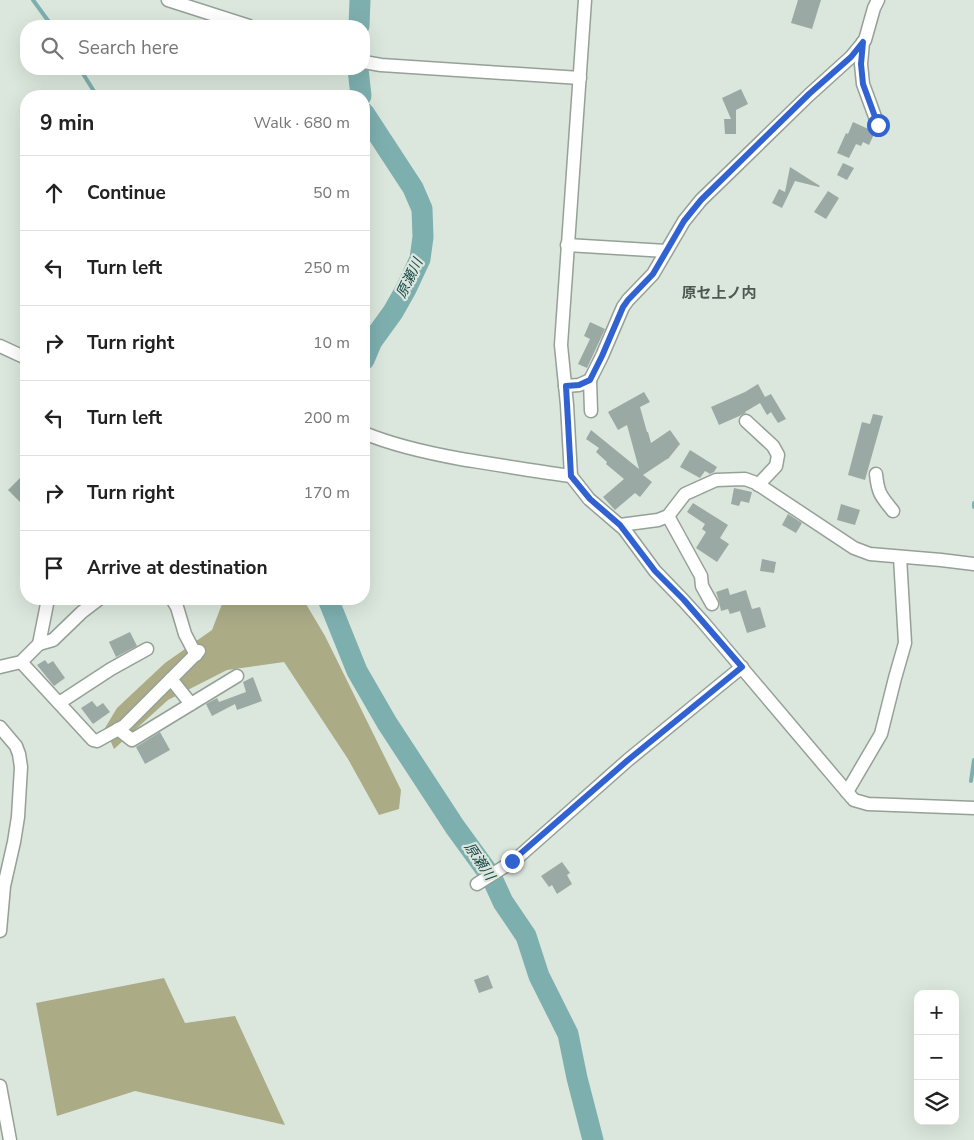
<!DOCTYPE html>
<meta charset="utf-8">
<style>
:root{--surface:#fff;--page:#f6f6f6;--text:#222;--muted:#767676;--line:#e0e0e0}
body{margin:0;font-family:"Nunito Sans","Noto Sans JP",sans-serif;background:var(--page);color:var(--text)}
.controls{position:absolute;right:15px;bottom:15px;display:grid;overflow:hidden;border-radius:10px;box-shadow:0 5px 20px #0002}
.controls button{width:45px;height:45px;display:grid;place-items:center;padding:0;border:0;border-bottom:1px solid var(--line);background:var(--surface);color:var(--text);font:25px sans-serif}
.stop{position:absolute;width:15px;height:15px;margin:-11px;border:4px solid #3162d1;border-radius:50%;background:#fff}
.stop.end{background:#3162d1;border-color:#fff;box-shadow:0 1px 5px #0008}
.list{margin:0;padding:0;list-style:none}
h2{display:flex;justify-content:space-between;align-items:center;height:65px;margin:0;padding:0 20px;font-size:21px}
h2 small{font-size:16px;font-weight:400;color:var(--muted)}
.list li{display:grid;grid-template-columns:32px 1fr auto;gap:15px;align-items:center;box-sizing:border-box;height:75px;padding:0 20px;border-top:1px solid var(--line)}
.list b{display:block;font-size:19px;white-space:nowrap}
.list em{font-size:16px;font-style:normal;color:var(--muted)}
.icon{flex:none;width:28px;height:28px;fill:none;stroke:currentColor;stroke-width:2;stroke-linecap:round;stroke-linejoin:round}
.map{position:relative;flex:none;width:974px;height:1140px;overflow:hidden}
.search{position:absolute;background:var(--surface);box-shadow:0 5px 20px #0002;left:20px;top:20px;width:350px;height:55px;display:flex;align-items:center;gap:12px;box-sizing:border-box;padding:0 18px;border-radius:20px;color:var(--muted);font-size:19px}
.panel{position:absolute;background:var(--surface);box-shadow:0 5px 20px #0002;left:20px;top:90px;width:350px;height:515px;border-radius:20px}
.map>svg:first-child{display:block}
.forest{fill:#abac86}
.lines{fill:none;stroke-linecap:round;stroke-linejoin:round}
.stream{stroke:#7eafaf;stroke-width:4}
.river{stroke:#7eafaf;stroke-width:21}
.building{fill:#9aa9a4}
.minor-casing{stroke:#95a097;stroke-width:15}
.minor{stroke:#fff;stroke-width:12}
.route{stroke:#3162d1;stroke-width:6}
.labels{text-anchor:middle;stroke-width:4.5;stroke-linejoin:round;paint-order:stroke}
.water-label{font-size:14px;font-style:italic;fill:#194748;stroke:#dbe7dd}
.quarter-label{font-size:15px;font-weight:bold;fill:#4e5851;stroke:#dbe7dd}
</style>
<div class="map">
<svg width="974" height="1140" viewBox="0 0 974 1140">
<rect width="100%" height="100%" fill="#dbe7dd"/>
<g class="forest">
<path d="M222 599H303L325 636 401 790 399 809 379 815 348 759 284 662 227 670 168 700 114 749 105 728 117 708 165 663 212 630 222 604Z"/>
<path d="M164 978 185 1023 235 1016 285 1125 135 1091 57 1116 36 1003Z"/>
</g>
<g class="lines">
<g class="stream">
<path d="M33 0 52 26"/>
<path d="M80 69 97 96"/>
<path d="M974 503V507"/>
<path d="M971 781 974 760"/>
</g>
<g class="river">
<path d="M359 26 360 0"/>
<path d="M358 69 361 96"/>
<path d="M364 113 413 188 422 209 423 237 420 259 406 289 393 312 372 341 364 360"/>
<path d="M328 599 357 671 387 723 455 827 492 878 503 902 526 936 539 976 568 1034 577 1078 593 1140"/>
</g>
</g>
<g class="building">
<path d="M798 0H821L812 29 791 23Z"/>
<path d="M741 89 748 104 736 110V134H725L724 119H731L722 98Z"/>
<path d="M853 122 875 132 869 145 863 142 861 146 856 144 849 158 837 153 846 133 848 134Z"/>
<path d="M843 163 854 168 847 180 837 175Z"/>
<path d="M790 167 820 186 819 187 795 181 782 208 772 203 779 189 785 192Z"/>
<path d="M828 191 839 198 826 219 814 212Z"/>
<path d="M590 322 605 329 587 368 578 364 590 339 584 336Z"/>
<path d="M758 384 765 397 771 394 786 419 778 423 771 412 767 415 760 403 745 412 746 413 719 425 711 407 745 392Z"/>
<path d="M644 392 650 402 640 407 647 432H648L651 443 670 430 680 444 668 459H667L643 475 652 482 640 497 635 493 615 510 603 497 624 479 606 464 607 462 596 452 599 448 586 439 591 430 639 469 627 425 618 430 608 412Z"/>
<path d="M873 414 883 416 865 480 848 475 862 422 870 424Z"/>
<path d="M690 450 717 467 714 472 710 474 705 471 700 478 680 467Z"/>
<path d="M26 472V508L8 490Z"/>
<path d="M734 488 752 492 749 503 741 501 739 506 731 504Z"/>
<path d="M693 503 728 525 720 538 729 544 717 562 696 548 706 532 702 529 705 524 687 512Z"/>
<path d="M841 504 860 510 855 525 837 520Z"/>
<path d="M788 514 802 523 796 533 782 525Z"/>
<path d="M762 559 776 562 774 573 760 571Z"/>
<path d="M728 588 730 595 746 590 752 609 760 607 766 627 747 633 740 611 730 614 728 609 721 611 719 601 716 592Z"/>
<path d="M130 632 137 646 116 657 109 642Z"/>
<path d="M45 660 48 664 53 661 65 678 54 686 37 665Z"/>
<path d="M253 677 262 701 237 710 235 704 212 716 206 704 217 698 219 702 246 692 243 682Z"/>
<path d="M92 701 97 707 103 703 110 712 93 724 81 708Z"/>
<path d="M160 732 170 750 145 764 136 747Z"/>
<path d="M562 862 570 873 567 875 572 884 557 894 552 885 549 887 541 876Z"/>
<path d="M488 975 493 988 479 993 474 980Z"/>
</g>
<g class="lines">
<defs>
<g id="minor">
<path d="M168 0 249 26"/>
<path d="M585 0 561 345 567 405 571 476 589 499 624 529 655 571 683 600 703 622 847 792 854 800 868 804 974 808"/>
<path d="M863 42 861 64 863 84 878 125"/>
<path d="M364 62 381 65 580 78"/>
<path d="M567 245 666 251"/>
<path d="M0 346 26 358"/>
<path d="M590 380 591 411"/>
<path d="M565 386 579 385 590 380 602 356 623 307 628 300 653 274 684 221 701 200 734 168 809 95 851 57 865 40 874 8 878 0"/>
<path d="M746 421 773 446 778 455 776 466 758 485"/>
<path d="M364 433C395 446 428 453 461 459 498 465 534 471 571 476"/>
<path d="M876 474C878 494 881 496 893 511"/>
<path d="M668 516 701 576 702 586 712 604"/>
<path d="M620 525 658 520 668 516 685 494 716 480 745 479 756 483 854 548 870 554 941 560 974 564"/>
<path d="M172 599 177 607 185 634 196 655"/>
<path d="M39 644 53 640 82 612 99 599"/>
<path d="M21 662 93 740 97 741 124 726 199 651"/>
<path d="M0 667 21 662 39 644 48 599"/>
<path d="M171 679 191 704"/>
<path d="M59 703 111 669 147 649"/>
<path d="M0 727 16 746 19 754 21 767 18 817 14 842 4 886 0 931"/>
<path d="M118 729 132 740 237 676"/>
<path d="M847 792 881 734 895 678 905 643 900 557"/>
<path d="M477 884 515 860 628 760 742 667"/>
<path d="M0 1086 10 1140"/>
</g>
</defs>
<use href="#minor" class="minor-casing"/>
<use href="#minor" class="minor"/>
</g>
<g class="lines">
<path class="route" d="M512 861 628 760 742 667 684 600 655 571 620 525 590 499 571 476 566 386 579 385 590 380 602 356 623 307 628 300 653 274 684 221 701 200 809 94 851 57 863 42 861 64 863 84 878 125"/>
</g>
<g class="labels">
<g class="water-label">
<text transform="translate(409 278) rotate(-64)" y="5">原瀬川</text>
<text transform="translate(480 861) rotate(56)" y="5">原瀬川</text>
</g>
<g class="quarter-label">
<text x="719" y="298">原セ上ノ内</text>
</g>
</g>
</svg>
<div class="controls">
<button>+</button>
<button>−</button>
<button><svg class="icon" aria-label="layers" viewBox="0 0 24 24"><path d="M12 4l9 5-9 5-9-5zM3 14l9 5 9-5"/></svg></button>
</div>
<div class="stop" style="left:878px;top:125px"></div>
<div class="stop end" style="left:512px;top:861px"></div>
<div class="search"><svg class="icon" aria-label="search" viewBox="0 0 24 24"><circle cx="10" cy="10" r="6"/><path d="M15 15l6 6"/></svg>Search here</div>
<section class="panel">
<h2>9 min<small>Walk · 680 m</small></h2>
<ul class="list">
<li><svg class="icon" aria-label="ahead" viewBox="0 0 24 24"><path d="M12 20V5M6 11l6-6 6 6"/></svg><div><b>Continue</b></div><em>50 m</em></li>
<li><svg class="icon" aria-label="left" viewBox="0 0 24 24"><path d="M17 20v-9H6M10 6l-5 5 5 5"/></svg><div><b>Turn left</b></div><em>250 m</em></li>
<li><svg class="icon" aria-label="right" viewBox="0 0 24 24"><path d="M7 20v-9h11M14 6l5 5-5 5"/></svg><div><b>Turn right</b></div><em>10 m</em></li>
<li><svg class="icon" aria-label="left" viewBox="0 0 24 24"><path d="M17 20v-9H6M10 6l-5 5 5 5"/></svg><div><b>Turn left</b></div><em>200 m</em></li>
<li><svg class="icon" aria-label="right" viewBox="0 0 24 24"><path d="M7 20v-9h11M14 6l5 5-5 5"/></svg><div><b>Turn right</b></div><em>170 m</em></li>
<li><svg class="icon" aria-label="arrive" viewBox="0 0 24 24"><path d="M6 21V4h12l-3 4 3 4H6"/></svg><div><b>Arrive at destination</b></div></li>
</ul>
</section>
</div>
